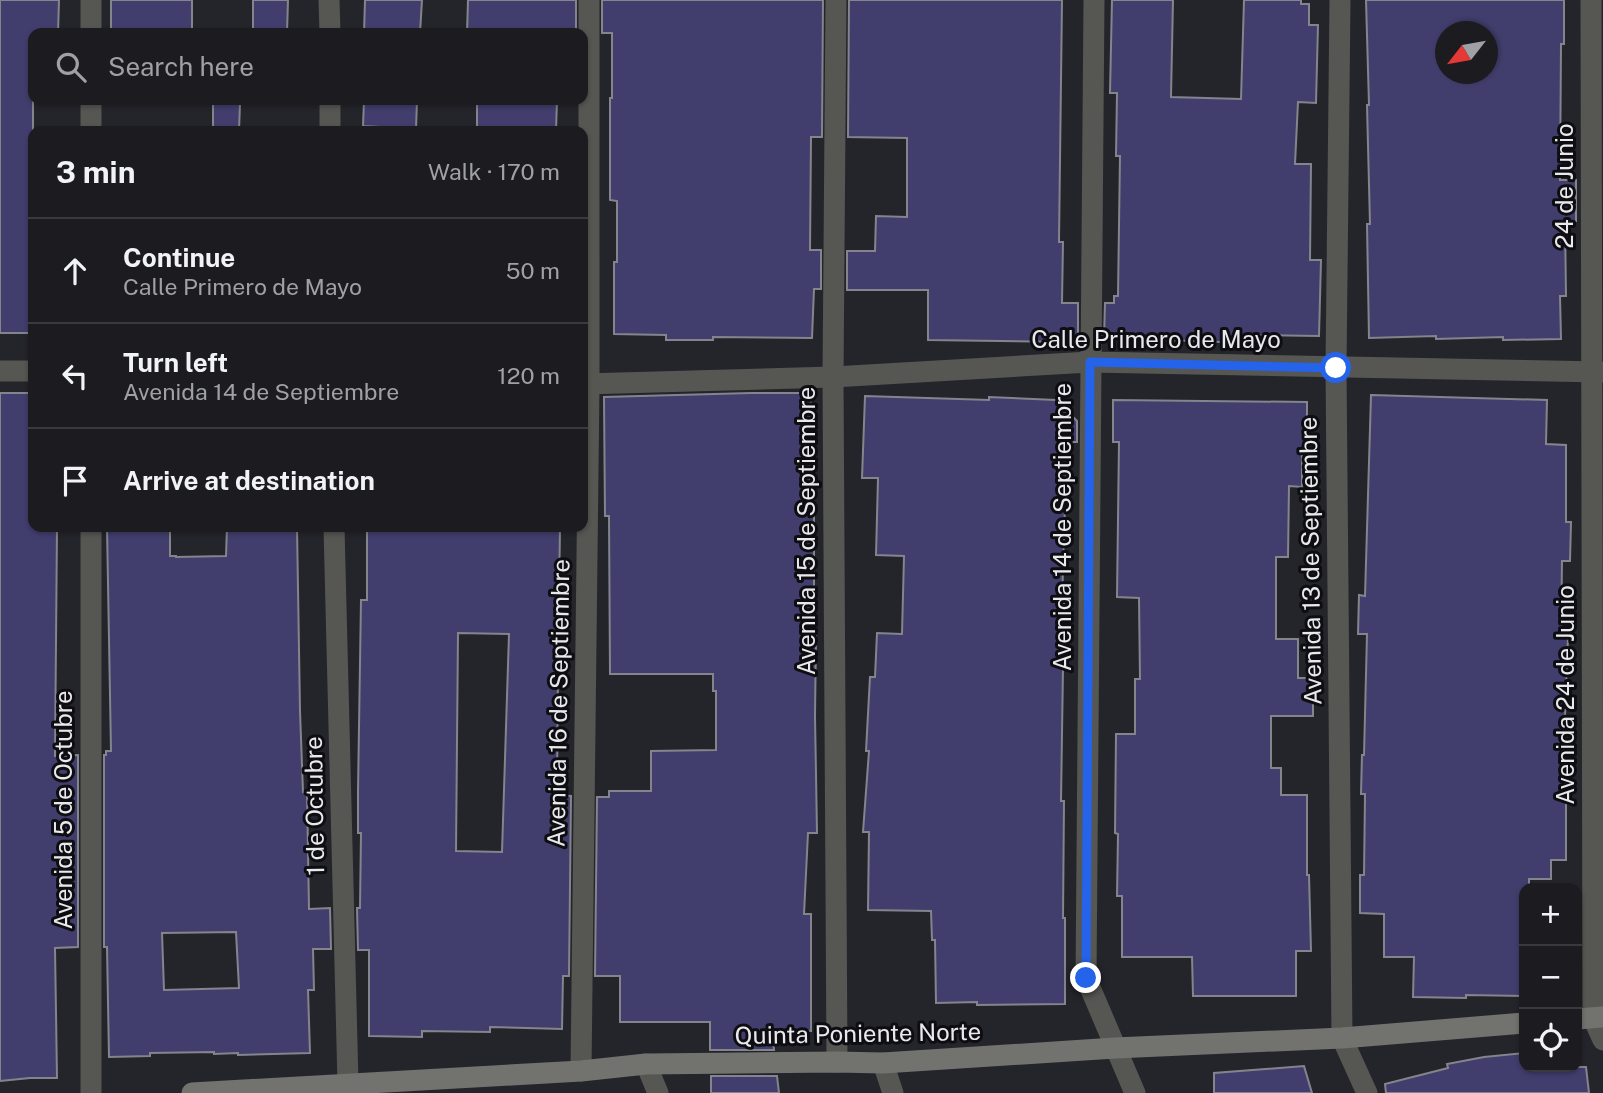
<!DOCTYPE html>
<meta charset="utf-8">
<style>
:root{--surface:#1b1b20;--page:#242429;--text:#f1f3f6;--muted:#a0a1a5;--line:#39393e}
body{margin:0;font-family:"Public Sans",sans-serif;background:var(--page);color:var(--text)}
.controls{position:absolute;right:21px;bottom:21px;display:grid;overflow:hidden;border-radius:14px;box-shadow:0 2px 5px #0004}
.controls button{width:63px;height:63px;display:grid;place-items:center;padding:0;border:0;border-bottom:2px solid var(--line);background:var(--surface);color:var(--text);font:35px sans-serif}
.compass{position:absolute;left:1435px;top:21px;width:63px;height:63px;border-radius:50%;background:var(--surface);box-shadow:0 2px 5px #0004;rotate:239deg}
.stop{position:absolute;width:21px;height:21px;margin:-16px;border:5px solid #2563eb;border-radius:50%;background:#fff}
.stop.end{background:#2563eb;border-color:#fff;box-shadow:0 2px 7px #0008}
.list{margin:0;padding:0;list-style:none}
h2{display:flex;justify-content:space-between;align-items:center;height:91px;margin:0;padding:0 28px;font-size:30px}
h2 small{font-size:23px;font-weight:400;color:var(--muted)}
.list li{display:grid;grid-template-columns:46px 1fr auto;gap:21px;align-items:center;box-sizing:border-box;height:105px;padding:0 28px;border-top:2px solid var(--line)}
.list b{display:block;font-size:26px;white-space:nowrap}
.list p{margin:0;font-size:23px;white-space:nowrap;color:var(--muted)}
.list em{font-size:23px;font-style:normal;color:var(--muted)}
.icon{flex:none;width:38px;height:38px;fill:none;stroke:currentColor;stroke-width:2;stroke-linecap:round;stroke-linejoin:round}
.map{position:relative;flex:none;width:1603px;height:1093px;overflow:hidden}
.search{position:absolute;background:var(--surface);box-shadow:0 2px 5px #0004;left:28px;top:28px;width:560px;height:77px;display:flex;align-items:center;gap:18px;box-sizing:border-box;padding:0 24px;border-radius:14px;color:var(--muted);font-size:26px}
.panel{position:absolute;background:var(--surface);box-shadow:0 2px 5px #0004;left:28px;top:126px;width:560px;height:406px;border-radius:14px}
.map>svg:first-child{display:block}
.building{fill:#413e6d;stroke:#84848d;stroke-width:2;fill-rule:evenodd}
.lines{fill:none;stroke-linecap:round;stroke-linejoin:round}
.street{stroke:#565753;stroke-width:21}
.secondary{stroke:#72736e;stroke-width:21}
.route{stroke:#2563eb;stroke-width:9}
.labels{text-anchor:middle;stroke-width:6;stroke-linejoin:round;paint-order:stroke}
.street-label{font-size:24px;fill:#e8e8ed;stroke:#0e0d11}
</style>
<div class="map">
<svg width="1603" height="1093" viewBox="0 0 1603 1093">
<rect width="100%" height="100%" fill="#24242b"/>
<g class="building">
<path d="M0 0H59L58 33H33V333H0Z"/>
<rect x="111" y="0" width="81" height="33"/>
<path d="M253 0H288L287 33H253Z"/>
<path d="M365 0H422L420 33H364Z"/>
<path d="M468 0H576V33H467Z"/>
<path d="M602 0H823L822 137H811L810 250H821V289H814L812 338 713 337V340H666V335L614 334V262H617V201L610 200V98H612V33H602Z"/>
<path d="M849 0H1062L1059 242H1063L1062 303H1078V337H1067V342L928 340V290H847V251H875L876 216 907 217V138L848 137Z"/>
<path d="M1112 0H1173L1171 97 1241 99 1244 0H1301V4H1309V25H1318L1316 103 1298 102 1295 164H1311L1310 260H1321L1319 336 1256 335V338L1221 336V342L1104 338 1105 303H1114V296H1118L1120 156H1116L1117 93H1110Z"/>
<path d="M1366 0H1564V44H1561L1560 180H1576V221H1565L1566 296H1560L1561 339 1503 340V337L1436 339V336L1369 338 1367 224H1370L1367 105H1369ZM1446 32H1488V74H1446Z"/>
<path d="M364 100H417L416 129 363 126Z"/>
<path d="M484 100H557L556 131H477V101H484Z"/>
<path d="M213 103H240L239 131H213Z"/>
<path d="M0 393H33V527H57L55 756 78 755V947L55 948 57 1078H30L0 1081Z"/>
<path d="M751 393H811L810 479H814V635H816L815 716 817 833H808L804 914H811V1031H772L774 1050H710V1022H620V976H595L597 797H609V791H651V751L716 750V691H713V674H610L609 516H605L604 397Z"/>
<path d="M1371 395 1547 400 1546 444 1566 445V522H1571L1570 561H1562L1561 637H1568L1563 770H1569V798H1566V860H1551V879H1529V888H1524V996L1466 995V998L1413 997 1414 957H1384V914L1360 913V875H1364L1365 794H1361L1362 755H1364L1367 634H1358L1359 595 1365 596Z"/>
<path d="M865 396 989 400V397L1056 400 1077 421V442H1067L1062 601H1064L1061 801H1064L1063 918H1065V1004L977 1005V1002L936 1003 935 940H932L931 911 868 910 869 832H863L869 751H866L870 677H875L877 633 902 634 904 556 876 555 878 478H862Z"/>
<path d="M1113 400 1307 402V455H1302V487L1289 486 1288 557H1276V639H1298V678H1313V716H1271V768H1281V795H1307V875H1309L1311 951H1296V996H1193L1192 957H1122V896H1117L1118 834 1115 833 1116 734H1135V679H1140L1139 598 1117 597 1119 442H1113Z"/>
<path d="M107 527H170V556H176V557L226 556 227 527H297L300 711 303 792H307L309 909 330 908 331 949H313L314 990H308L310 1053 238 1055V1053L214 1054V1052L150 1053V1056L109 1057 107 947H104V755H106V751H111ZM236 932 239 988 164 990 162 933Z"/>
<path d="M367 527H560L559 597H556L555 673H558L557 795 571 796 569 976H563L562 1029 490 1027V1032L422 1031V1037L369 1036V950H358L357 908H360L361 833H358V791L361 600H367ZM458 633 509 634 502 852 456 851Z"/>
<path d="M1524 1053V1067H1586L1589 1093H1386L1385 1084 1448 1068 1447 1064 1484 1057Z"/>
<path d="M1304 1066 1312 1093H1214V1073Z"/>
<path d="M711 1076H777L779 1093H711Z"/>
</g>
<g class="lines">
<g class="street">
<path d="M329 0 330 33"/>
<path d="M836 0 833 377 837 1062"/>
<path d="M1094 0 1086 978 1135 1093"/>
<path d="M1340 0 1336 368 1342 1038 1367 1093"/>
<path d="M1591 0 1593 1018 1603 1040"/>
<path d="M91 33V0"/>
<path d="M330 100V131"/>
<path d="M91 131V100"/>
<path d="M0 371H33"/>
<path d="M583 384 833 377 1090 362 1602 372"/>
<path d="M91 527V1093"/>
<path d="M334 527 348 1084"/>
<path d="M883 1063 893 1093"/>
<path d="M646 1064 658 1093"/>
<path d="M581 1071 589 384V0"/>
</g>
<g class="secondary">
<path d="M1577 1019 1603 1017"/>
<path d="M192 1093 581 1071 646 1064 837 1062 883 1063 1115 1048 1342 1038 1524 1023"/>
</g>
</g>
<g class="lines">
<path class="route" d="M1086 978 1090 362 1336 368"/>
</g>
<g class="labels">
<g class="street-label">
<text transform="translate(1565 186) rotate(-90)" y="8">24 de Junio</text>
<text x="1156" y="348">Calle Primero de Mayo</text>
<text transform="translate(1063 527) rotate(-90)" y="8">Avenida 14 de Septiembre</text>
<text transform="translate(807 531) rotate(-90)" y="8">Avenida 15 de Septiembre</text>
<text transform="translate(1311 561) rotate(-91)" y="8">Avenida 13 de Septiembre</text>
<text transform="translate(1566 695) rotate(-90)" y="8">Avenida 24 de Junio</text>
<text transform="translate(559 703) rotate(-89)" y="8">Avenida 16 de Septiembre</text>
<text transform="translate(315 806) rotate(-91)" y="8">1 de Octubre</text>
<text transform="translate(64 810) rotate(-90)" y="8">Avenida 5 de Octubre</text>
<text transform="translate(858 1034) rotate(-1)" y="8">Quinta Poniente Norte</text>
</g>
</g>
</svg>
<div class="controls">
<button>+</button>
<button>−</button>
<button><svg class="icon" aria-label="locate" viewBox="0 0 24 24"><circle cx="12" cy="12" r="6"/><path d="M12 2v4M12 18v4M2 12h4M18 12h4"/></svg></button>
</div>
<svg class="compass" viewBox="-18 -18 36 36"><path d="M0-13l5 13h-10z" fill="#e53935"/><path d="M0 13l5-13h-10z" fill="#a0a1a5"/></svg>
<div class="stop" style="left:1336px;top:368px"></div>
<div class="stop end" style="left:1086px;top:978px"></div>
<div class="search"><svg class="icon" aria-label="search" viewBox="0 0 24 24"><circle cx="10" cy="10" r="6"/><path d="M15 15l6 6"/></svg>Search here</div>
<section class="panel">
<h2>3 min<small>Walk · 170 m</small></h2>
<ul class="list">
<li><svg class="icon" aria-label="ahead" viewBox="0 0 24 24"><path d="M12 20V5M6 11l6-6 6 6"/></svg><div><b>Continue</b><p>Calle Primero de Mayo</p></div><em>50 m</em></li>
<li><svg class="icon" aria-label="left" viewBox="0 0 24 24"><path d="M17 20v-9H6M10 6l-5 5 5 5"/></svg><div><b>Turn left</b><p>Avenida 14 de Septiembre</p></div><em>120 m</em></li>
<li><svg class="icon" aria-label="arrive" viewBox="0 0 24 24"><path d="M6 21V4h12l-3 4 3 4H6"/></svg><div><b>Arrive at destination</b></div></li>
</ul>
</section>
</div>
